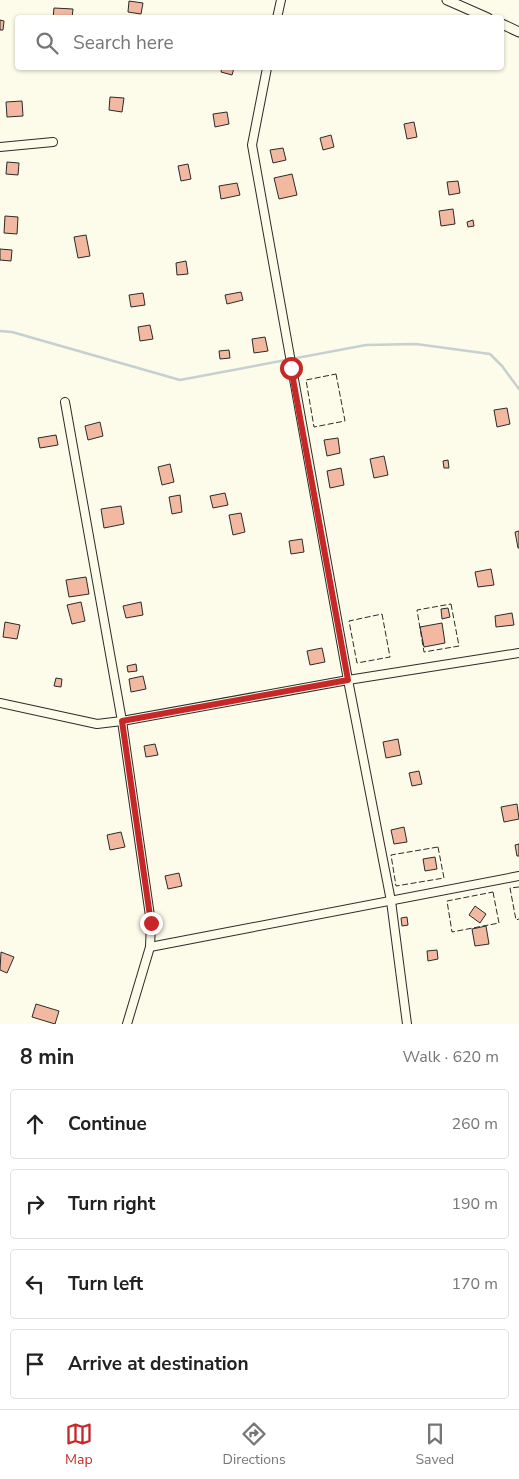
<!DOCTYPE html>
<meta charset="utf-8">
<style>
:root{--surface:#fff;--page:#f2f2f2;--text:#222;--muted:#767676;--line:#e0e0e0;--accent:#c62828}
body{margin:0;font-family:"Nunito Sans",sans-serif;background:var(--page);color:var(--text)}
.stop{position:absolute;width:15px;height:15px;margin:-11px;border:4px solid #c62828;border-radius:50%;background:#fff}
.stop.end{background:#c62828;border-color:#fff;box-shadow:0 1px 5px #0008}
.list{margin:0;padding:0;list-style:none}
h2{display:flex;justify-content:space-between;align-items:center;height:65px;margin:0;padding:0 20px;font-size:21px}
h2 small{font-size:16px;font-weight:400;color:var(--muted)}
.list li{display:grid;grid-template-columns:32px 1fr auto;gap:15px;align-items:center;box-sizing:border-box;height:70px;margin:0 10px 10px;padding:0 10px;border:1px solid var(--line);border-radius:5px}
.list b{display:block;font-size:19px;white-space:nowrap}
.list em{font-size:16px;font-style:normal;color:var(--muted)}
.icon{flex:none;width:28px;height:28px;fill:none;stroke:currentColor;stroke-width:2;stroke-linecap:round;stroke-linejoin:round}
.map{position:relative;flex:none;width:519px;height:1024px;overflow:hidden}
.search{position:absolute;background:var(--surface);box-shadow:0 1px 4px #0004;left:15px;right:15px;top:15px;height:55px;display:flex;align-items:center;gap:12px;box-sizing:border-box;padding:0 18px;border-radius:5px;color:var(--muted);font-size:19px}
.sheet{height:385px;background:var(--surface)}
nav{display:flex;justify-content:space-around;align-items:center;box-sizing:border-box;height:70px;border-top:1px solid var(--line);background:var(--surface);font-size:14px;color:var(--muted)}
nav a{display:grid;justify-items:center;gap:2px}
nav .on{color:var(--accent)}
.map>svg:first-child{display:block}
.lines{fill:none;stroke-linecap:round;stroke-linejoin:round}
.stream{stroke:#c7d0d0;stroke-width:2.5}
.building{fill:#f2b8a0;stroke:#2b2b2b}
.minor-casing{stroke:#2b2b2b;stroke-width:10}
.tertiary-casing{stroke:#2b2b2b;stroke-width:11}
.minor{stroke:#fdfbea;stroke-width:8}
.tertiary{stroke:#fdfbea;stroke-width:9}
.fence{stroke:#2b2b2b;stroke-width:1;stroke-dasharray:6 2.5;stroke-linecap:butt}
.route{stroke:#c62828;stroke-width:6}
</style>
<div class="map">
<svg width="519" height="1024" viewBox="0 0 519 1024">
<rect width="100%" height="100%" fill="#fdfbea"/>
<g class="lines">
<path class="stream" d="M0 331 12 332 180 380 366 345 416 344 490 354 502 366 519 389"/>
</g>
<g class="building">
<path d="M129 1 143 3 141 14 128 12Z"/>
<path d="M54 8 73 9 72 18H53Z"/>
<path d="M0 20 4 21 3 30H0Z"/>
<path d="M222 68H234L232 75 221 72Z"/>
<path d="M110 97 124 98 122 112 109 110Z"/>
<path d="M22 101 23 116 7 117 6 102Z"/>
<path d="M227 112 229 124 215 127 213 114Z"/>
<path d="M414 122 417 137 407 139 404 124Z"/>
<path d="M331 135 334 147 323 150 320 138Z"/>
<path d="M283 148 286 160 273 163 270 150Z"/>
<path d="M7 162 19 163 18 175 6 174Z"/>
<path d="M188 164 191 179 181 181 178 166Z"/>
<path d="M292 174 297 195 279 199 274 178Z"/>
<path d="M458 181 460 193 449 195 447 182Z"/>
<path d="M237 183 240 195 221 199 219 186Z"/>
<path d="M453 209 455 224 441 226 439 211Z"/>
<path d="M5 216 18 217 17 234 4 233Z"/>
<path d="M473 220 474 226 468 227 467 222Z"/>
<path d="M86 235 90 256 78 258 74 237Z"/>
<path d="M0 249 12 250 11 261 0 260Z"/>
<path d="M186 261 188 274 177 275 176 263Z"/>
<path d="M241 292 243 300 227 304 225 295Z"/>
<path d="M143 293 145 305 131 307 129 295Z"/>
<path d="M150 325 153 339 140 341 138 327Z"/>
<path d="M265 337 268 351 254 353 252 339Z"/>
<path d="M229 350 230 358 220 359 219 351Z"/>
<path d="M507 408 510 424 497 427 494 410Z"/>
<path d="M100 422 103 436 88 440 85 426Z"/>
<path d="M56 435 58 445 40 448 38 438Z"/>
<path d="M338 438 340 453 327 456 324 440Z"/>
<path d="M384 456 388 475 374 478 370 459Z"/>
<path d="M448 460 449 468H444L443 461Z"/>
<path d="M170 464 174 482 162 485 158 467Z"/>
<path d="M341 468 344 485 330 488 327 471Z"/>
<path d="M225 493 228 505 213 508 210 496Z"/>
<path d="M180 495 182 512 172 514 169 497Z"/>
<path d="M121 506 124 524 104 528 101 509Z"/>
<path d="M241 513 245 532 233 535 229 515Z"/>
<path d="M519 531V548H518L515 532Z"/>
<path d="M302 539 304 552 291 554 289 541Z"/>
<path d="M491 569 494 585 478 587 475 572Z"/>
<path d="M86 577 89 594 69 597 66 580Z"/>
<path d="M81 602 85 621 72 624 67 605Z"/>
<path d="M141 602 143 615 126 618 123 606Z"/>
<path d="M448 608 450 617 442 619 441 609Z"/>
<path d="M512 613 514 625 496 627 495 616Z"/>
<path d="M5 622 20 625 17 639 3 637Z"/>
<path d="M442 623 445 643 424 647 420 627Z"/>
<path d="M322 648 325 662 310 665 307 651Z"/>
<path d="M136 664 137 671 128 672 127 666Z"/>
<path d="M143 676 146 689 131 692 129 679Z"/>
<path d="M56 678 62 679 61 687 54 686Z"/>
<path d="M398 739 401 755 386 758 383 742Z"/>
<path d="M155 744 158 755 146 757 144 746Z"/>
<path d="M419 771 422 784 412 786 409 773Z"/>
<path d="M517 804 519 819 504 822 501 807Z"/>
<path d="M404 827 407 842 394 844 391 830Z"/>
<path d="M121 832 125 847 110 850 107 835Z"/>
<path d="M519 844V856H517L515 845Z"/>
<path d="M435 857 437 869 425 871 423 859Z"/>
<path d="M179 873 182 886 168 889 165 876Z"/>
<path d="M475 906 486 914 480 923 469 915Z"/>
<path d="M407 917 408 925 402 926 401 918Z"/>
<path d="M486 926 489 944 475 946 472 929Z"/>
<path d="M437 950 438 959 428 961 427 951Z"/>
<path d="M1 952 14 957 7 973 0 970Z"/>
<path d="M36 1004 59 1011 55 1024 32 1017Z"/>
</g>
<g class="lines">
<defs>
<g id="minor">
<path d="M277 18 281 0"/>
<path d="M267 68 252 145 348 680 391 901 407 1024"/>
<path d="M0 147 53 142"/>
<path d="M65 402 122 721 151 923 150 947 127 1024"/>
<path d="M0 703 97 724 122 721 348 680 519 653"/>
<path d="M150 947 519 876"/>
</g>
<g id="tertiary">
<path d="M447 0 488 18"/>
<path d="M502 24 519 32"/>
</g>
</defs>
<use href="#minor" class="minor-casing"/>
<use href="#tertiary" class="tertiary-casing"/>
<use href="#minor" class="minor"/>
<use href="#tertiary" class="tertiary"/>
<g class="fence">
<path d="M336 374 345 421 314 427 306 380Z"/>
<path d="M451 604 459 646 424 652 417 610Z"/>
<path d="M382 614 390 657 357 663 349 621Z"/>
<path d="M438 847 444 878 396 886 391 855Z"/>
<path d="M519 887 510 888 516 920 519 919"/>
<path d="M493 892 499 923 452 932 447 901Z"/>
</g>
</g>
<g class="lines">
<path class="route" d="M151 923 122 721 348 680 291 368"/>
</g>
</svg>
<div class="stop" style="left:291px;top:368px"></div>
<div class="stop end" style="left:151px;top:923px"></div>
<div class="search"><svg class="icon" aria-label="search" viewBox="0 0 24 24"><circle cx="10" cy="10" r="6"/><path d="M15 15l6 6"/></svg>Search here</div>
</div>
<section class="sheet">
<h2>8 min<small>Walk · 620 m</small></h2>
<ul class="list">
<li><svg class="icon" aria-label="ahead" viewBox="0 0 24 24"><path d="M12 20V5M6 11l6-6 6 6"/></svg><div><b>Continue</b></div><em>260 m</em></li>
<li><svg class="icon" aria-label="right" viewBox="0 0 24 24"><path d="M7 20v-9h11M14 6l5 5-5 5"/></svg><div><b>Turn right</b></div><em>190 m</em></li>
<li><svg class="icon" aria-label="left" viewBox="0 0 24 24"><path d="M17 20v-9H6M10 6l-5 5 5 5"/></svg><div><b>Turn left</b></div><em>170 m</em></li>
<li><svg class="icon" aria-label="arrive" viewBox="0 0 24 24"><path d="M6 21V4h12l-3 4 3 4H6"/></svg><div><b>Arrive at destination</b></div></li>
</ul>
</section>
<nav>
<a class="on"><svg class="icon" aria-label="map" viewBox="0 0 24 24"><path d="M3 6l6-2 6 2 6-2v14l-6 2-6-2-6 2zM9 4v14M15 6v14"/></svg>Map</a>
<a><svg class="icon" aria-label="directions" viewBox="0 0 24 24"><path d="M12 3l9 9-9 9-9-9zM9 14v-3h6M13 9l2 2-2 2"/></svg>Directions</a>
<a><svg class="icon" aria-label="saved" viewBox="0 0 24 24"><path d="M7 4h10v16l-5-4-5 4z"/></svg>Saved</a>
</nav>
